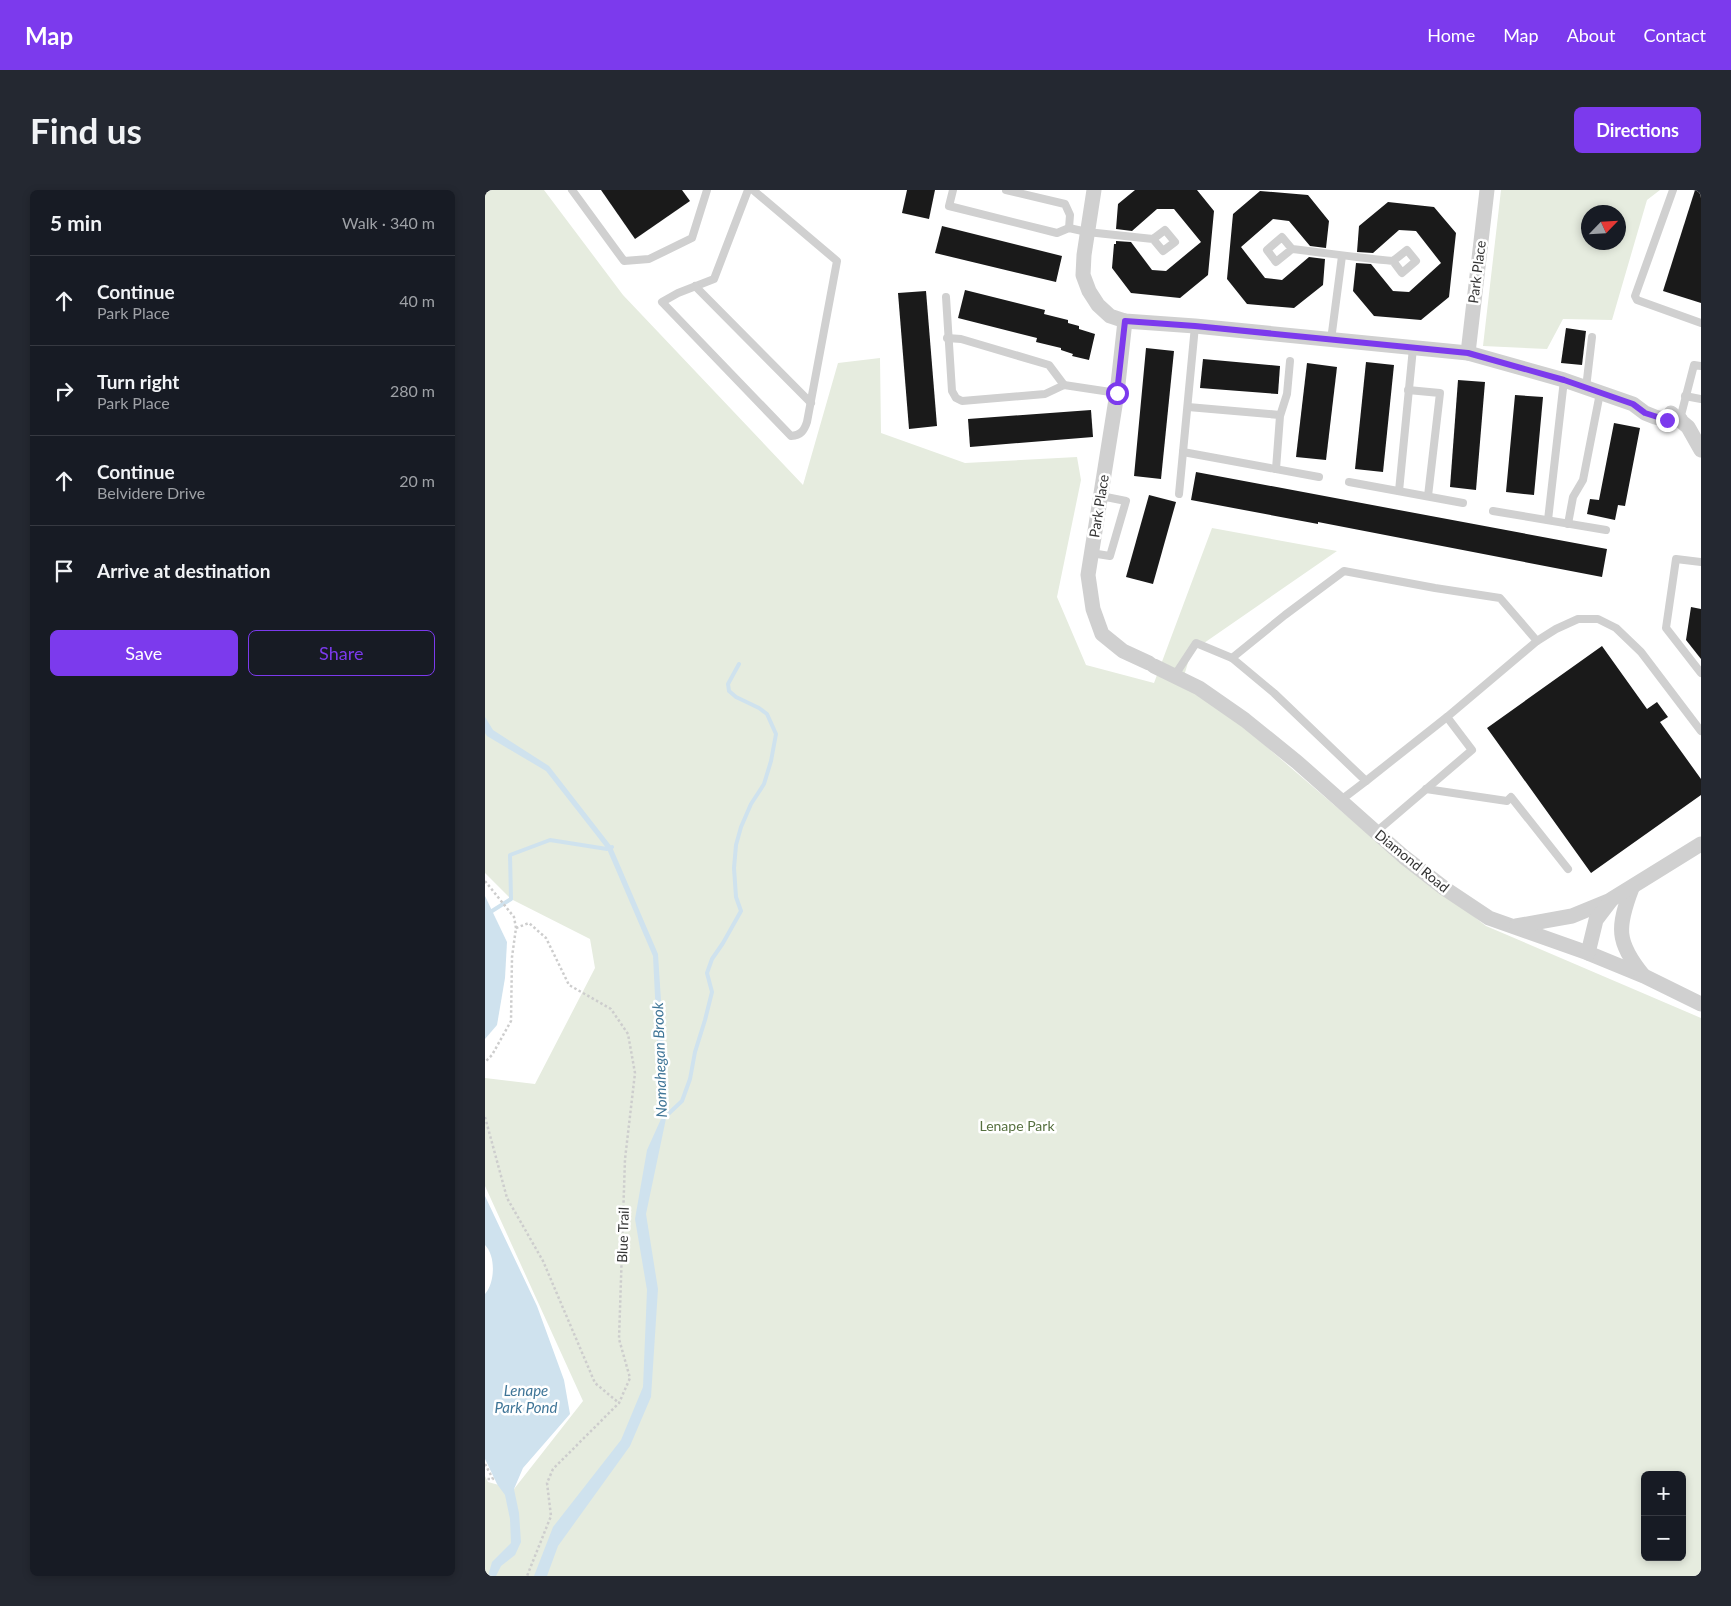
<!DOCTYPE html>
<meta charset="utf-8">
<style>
:root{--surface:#171b24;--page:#242831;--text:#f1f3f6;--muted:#9ea1a6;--line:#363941;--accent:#7c3aed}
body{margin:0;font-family:Lato,sans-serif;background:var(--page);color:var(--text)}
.controls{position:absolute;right:15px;bottom:15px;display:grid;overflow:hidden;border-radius:8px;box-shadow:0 2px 8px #0003}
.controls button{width:45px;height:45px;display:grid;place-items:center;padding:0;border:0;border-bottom:1px solid var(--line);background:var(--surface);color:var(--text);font:25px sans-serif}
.compass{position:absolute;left:1096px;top:15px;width:45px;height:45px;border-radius:50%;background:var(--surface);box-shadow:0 2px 8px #0003;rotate:65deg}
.stop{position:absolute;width:15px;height:15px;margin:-11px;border:4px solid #7c3aed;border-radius:50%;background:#fff}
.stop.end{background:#7c3aed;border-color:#fff;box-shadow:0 1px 5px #0008}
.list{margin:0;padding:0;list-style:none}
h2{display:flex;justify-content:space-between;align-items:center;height:65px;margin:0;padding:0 20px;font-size:21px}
h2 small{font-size:16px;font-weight:400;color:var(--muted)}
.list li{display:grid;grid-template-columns:32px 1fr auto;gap:15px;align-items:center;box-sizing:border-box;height:90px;padding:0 20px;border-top:1px solid var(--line)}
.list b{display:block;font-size:19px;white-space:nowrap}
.list p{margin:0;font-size:16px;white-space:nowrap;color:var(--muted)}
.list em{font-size:16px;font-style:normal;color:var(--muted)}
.actions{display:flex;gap:10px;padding:15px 20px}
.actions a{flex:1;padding:11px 0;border:1px solid var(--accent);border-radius:8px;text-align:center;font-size:18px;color:var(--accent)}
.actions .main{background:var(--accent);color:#fff}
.icon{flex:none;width:28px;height:28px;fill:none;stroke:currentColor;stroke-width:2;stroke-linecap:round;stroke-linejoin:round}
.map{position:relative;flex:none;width:1216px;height:1386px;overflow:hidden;border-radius:8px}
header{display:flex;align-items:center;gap:30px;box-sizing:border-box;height:70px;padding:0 25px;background:var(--accent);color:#fff}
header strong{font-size:24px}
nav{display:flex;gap:28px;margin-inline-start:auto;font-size:18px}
.intro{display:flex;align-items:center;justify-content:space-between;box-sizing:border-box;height:120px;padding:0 30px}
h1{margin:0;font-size:35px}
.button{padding:12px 22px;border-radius:8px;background:var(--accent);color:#fff;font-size:18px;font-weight:700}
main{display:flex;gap:30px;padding:0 30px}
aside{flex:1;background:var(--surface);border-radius:8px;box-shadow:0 2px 8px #0003}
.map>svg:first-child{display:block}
.green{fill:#e6ecdf;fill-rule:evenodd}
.water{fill:#cfe2ee}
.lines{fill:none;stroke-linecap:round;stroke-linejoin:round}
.stream{stroke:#cfe2ee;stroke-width:4}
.building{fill:#1a1a1a}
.path{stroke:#cdcdcd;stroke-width:2.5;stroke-dasharray:2.5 2.5;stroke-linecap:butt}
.service{stroke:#d0d0d0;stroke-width:8}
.minor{stroke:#d0d0d0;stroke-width:15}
.route{stroke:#7c3aed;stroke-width:6}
.labels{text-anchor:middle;stroke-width:5;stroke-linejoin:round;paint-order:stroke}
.street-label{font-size:14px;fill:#333;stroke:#fff}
.park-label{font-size:14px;fill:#56703f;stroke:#fff}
.water-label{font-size:15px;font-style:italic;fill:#3f7597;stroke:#fff}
</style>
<header>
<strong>Map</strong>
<nav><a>Home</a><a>Map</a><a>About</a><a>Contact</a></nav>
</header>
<div class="intro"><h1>Find us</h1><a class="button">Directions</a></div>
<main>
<aside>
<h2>5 min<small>Walk · 340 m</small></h2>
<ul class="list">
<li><svg class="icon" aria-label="ahead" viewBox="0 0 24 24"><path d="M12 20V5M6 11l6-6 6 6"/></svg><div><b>Continue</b><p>Park Place</p></div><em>40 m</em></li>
<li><svg class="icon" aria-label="right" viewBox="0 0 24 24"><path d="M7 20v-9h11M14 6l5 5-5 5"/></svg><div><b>Turn right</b><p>Park Place</p></div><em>280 m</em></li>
<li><svg class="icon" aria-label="ahead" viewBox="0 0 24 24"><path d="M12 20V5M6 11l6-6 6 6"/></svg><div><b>Continue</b><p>Belvidere Drive</p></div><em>20 m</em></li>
<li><svg class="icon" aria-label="arrive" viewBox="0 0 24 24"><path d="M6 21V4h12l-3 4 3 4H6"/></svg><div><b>Arrive at destination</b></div></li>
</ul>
<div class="actions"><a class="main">Save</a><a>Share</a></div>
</aside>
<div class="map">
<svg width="1216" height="1386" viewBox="0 0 1216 1386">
<rect width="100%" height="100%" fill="#fff"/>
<g class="green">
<path d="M0 0H59L138 105 318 295 353 173 395 168 396 243 480 273 592 267 596 290 572 407 601 475 669 493 727 338 852 361 706 462 697 493 727 510 876 638 1001 736 1216 828V1386H0V1286L3 1292 29 1299 98 1211 0 996V888L50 894 110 778 105 749 26 709 0 683ZM1160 1285H1197V1367H1160Z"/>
<path d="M1016 0H1175L1162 10 1127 130 1078 129 1062 159 998 156ZM1104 22H1134V52H1104Z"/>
</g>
<g class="water">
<path d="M0 527 8 540 64 576 127 657 173 764 183 919 161 1024 173 1099 166 1207 145 1256 73 1356 62 1386H49L68 1337 136 1250 158 1197 162 1100 150 1029 162 960 176 929 168 766 122 659 61 581 2 546 0 543Z"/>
<path d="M0 706 22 752 20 788 12 835 0 849Z"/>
<path d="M0 1006 52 1116 79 1190 85 1224 38 1278 29 1299 34 1323 36 1352 30 1365 16 1376 11 1386H3L7 1372 26 1353 25 1329 20 1305 12 1294 0 1269V1104C10 1093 11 1066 0 1055Z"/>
</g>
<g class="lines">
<g class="stream">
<path d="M7 721 26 709 25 665 65 650 122 659 127 657"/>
<path d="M180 927 197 911 205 889 210 862 220 830 227 802 222 783 227 769 238 753 256 721 251 707 249 678 251 655 256 637 266 614 279 594 286 571 291 544 282 524 274 518 251 507 244 501 243 494 254 474"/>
</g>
</g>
<g class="building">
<path d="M116 0H197L205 11 150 49Z"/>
<path d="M422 0H450L444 29 417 23Z"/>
<path d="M650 0H712L729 21 723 85 695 108 646 103 627 78 629 54H631V51L646 52 667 80 681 81 716 52 689 19H672L647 41 631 39 633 14Z"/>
<path d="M1210 0H1216V113L1178 101Z"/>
<path d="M775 1 823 5 844 31 841 58 825 56 804 31 788 29 756 57 780 88 797 90 824 67 840 69 838 95 809 118 762 114 742 89 748 24Z"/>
<path d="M903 12 949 17 971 43 964 107 936 130 889 126 868 101 871 73 886 74 908 101 924 102 956 73 931 41 914 40 888 63 872 62 874 36Z"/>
<path d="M457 36 577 66 571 92 450 63Z"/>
<path d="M480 100 560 120 559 124 583 130V133L594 136V139L610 144 604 170 587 166 588 164 576 160V158L551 152 552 148 473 128Z"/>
<path d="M441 101 452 236 424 239 413 103Z"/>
<path d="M1081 138 1101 141 1097 175 1076 173Z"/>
<path d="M661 158 689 161 676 289 649 286Z"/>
<path d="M718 169 795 176 793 204 715 198Z"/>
<path d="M881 172 909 175 898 282 870 279Z"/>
<path d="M822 173 852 177 841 270 811 267Z"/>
<path d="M973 190 1000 192 991 300 965 297Z"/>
<path d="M1030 205 1058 207 1049 305 1021 302Z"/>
<path d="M606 220 608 247 485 257 483 229Z"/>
<path d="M1129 233 1155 238 1140 316 1133 315 1130 330 1102 324 1105 309 1114 310Z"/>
<path d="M711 282 1122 359 1117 387 833 332V334L706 310Z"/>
<path d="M664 305 691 312 668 394 641 387Z"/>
<path d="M1206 417 1216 419V469L1201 450Z"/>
<path d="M1117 456 1162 519 1172 512 1183 527 1175 532 1216 589V605L1106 683 1002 538Z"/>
</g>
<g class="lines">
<g class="path">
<path d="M0 691 29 727 31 738 27 767 26 831 7 865 0 872"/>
<path d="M31 738 44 733 61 748 84 795 126 819 143 844 150 883 140 969 134 1149 145 1188 134 1213 68 1279 62 1293 66 1326 42 1386"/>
<path d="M0 927 22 1008 58 1071 110 1193 134 1213"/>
<path d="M0 1274 8 1289H0"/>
</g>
<g class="service">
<path d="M87 0 139 71 164 69 207 48 222 0"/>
<path d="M263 0 229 89 193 103 177 112 306 246C316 245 319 241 322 232L352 71 268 0"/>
<path d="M468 0 464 16 572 43 584 38 602 42 668 49 680 40 690 52 678 61 668 49"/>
<path d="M521 0 580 14 585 25 584 38"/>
<path d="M1188 0 1150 106 1152 110 1216 133"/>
<path d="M807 59 791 72 782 60 797 47 807 59C841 63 874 68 908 71L922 60 931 71 917 83 908 71"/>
<path d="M210 96 326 213"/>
<path d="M461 107 467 201 471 208 477 211 560 204 579 195 632 203"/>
<path d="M462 148 476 149 564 175 579 195"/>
<path d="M846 150 857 66"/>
<path d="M1101 198 1107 147"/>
<path d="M923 200 955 203 943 306"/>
<path d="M1200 206 1216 209"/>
<path d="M703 217 795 225"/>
<path d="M1195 229 1209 175 1216 176"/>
<path d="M698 262 834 287"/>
<path d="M791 279 795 226 802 204 805 171"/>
<path d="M864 292 978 313"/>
<path d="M914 301 928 158"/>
<path d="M694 304 710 136"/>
<path d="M1008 321 1121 340"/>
<path d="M1063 330 1079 190"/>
<path d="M1083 334 1088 307 1098 290 1115 203"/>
<path d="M606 363 625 366 641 311 616 306"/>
<path d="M1216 372 1191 369 1181 438 1216 483"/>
<path d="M690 485 711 453 747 468"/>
<path d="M881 591 962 527"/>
<path d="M941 599 1022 611 1026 607 1083 679"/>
<path d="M856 610 881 591 789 503 747 468 800 425 859 381 950 398 1015 408 1052 451 1071 439 1093 429H1113L1131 438 1156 462 1216 541"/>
<path d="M891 642 987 560 962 527 1052 451"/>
</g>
<g class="minor">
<path d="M609 0 599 65 598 85 604 101 613 115 625 126 640 131 710 136 983 163 1079 190 1148 214 1160 223 1170 227 1182 230 1195 229"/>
<path d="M640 131 632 203 603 385 608 419 617 444 638 461 664 473"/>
<path d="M983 163 1002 0"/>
<path d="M1186 223 1203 237 1216 260"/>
<path d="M669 476 714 498 760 530 812 572 919 667 959 698 1004 728 1103 763 1159 786 1216 814"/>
<path d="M1147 698C1132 737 1131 752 1158 785"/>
<path d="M1031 736 1087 726 1126 710"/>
<path d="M1103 763 1111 730 1127 709 1216 654"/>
</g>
</g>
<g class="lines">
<path class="route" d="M632 203 640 131 710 136 983 163 1079 190 1148 214 1160 223 1182 230"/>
</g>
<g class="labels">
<g class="street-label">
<text transform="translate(992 82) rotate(-83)" y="5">Park Place</text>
<text transform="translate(614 316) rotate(-81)" y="5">Park Place</text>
<text transform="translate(927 671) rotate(39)" y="5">Diamond Road</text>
<text transform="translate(138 1045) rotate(-88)" y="5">Blue Trail</text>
</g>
<g class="park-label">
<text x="532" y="941">Lenape Park</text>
</g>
<g class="water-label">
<text transform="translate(175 870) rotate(-92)" y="5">Nomahegan Brook</text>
<text x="41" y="1206">Lenape<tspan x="41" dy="17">Park Pond</tspan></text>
</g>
</g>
</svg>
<div class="controls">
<button>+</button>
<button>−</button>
</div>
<svg class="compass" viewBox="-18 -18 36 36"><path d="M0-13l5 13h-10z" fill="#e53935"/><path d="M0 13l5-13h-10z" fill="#9ea1a6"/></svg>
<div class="stop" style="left:632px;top:203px"></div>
<div class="stop end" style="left:1182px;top:230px"></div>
</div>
</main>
